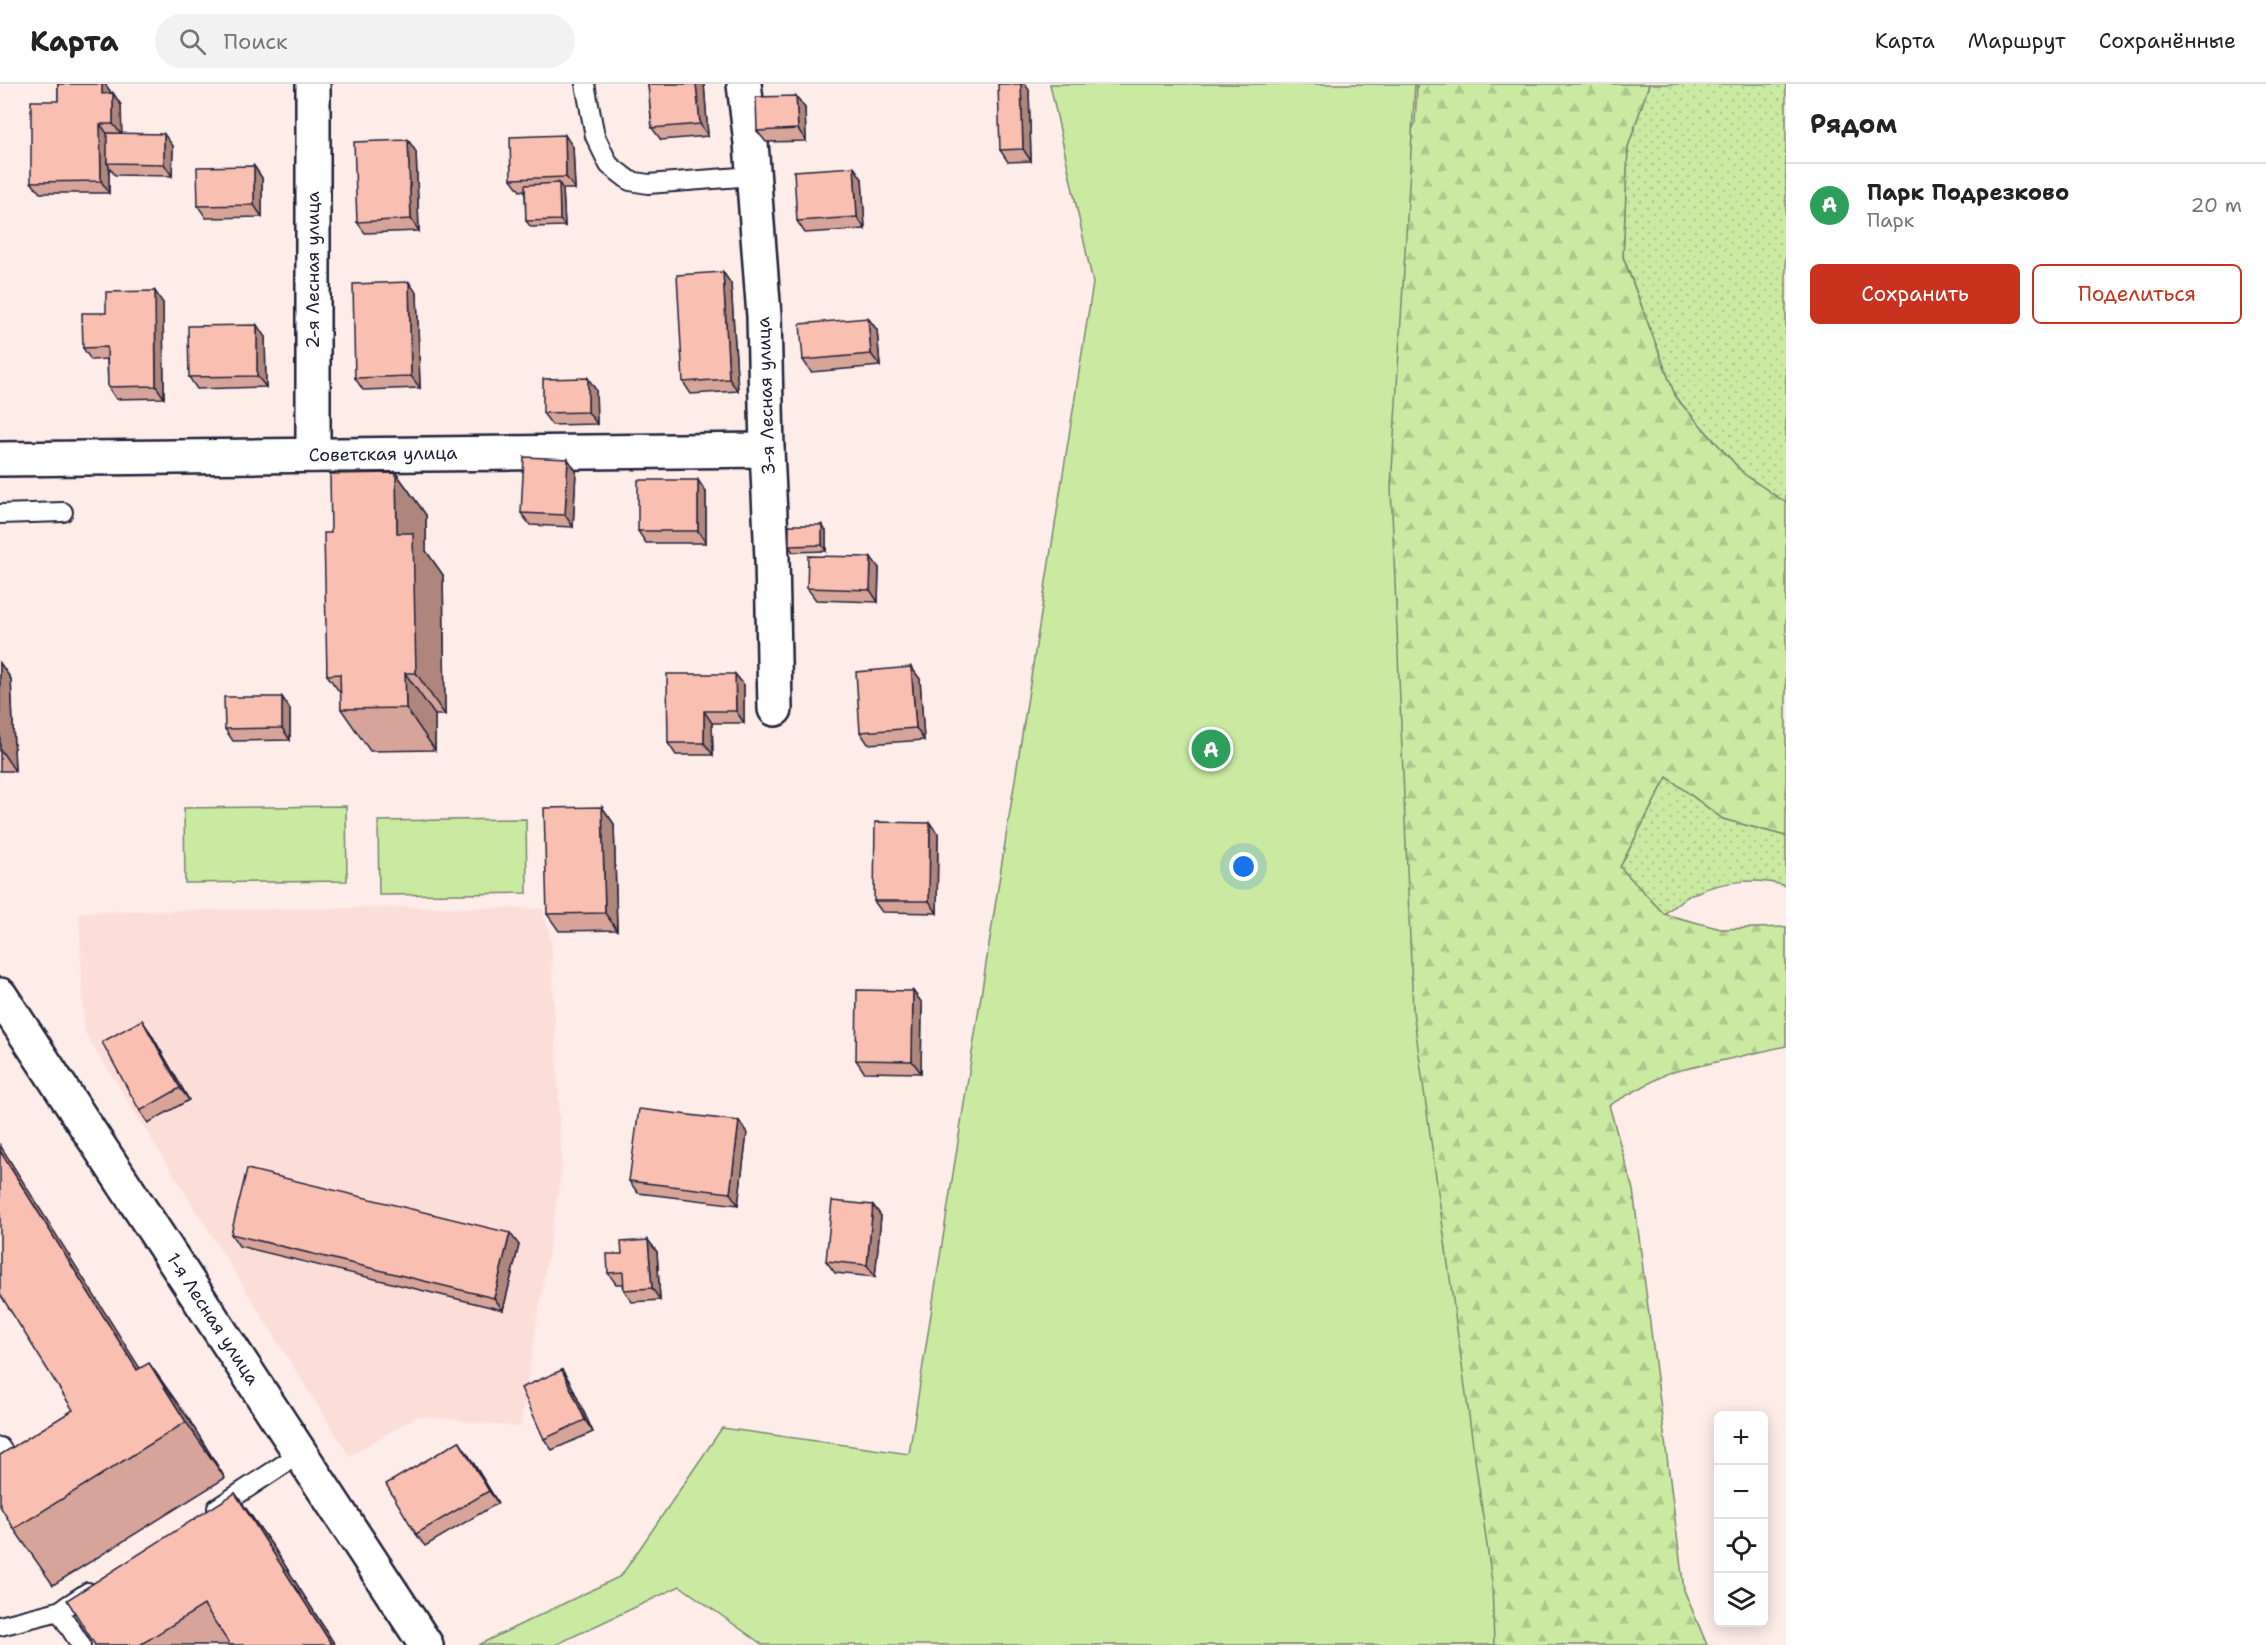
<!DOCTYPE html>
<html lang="ru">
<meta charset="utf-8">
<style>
:root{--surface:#fff;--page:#f2f2f2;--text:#222;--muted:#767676;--line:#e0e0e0;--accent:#c8321e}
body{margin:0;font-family:"Shantell Sans",sans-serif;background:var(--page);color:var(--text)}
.controls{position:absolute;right:18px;bottom:18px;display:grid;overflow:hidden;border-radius:9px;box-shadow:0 3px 15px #0003}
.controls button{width:54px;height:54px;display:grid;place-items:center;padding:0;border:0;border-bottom:2px solid var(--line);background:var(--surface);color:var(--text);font:30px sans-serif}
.you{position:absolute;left:1244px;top:783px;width:21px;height:21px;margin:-15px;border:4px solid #fff;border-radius:50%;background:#1a73e8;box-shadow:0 0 0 9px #1a73e833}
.badge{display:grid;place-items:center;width:39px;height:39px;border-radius:50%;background:var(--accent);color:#fff;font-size:20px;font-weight:700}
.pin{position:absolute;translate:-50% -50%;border:3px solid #fff;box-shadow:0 2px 6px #0006}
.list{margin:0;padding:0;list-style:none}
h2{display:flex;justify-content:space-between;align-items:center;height:78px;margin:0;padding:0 24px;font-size:26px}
h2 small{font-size:20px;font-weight:400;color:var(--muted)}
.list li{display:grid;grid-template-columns:39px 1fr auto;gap:18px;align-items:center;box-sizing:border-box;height:84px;padding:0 24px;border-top:2px solid var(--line)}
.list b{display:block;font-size:22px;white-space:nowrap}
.list p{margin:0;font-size:20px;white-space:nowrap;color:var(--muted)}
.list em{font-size:20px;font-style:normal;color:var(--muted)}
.actions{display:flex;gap:12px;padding:18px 24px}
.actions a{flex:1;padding:14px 0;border:2px solid var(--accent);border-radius:9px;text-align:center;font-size:21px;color:var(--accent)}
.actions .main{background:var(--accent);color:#fff}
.icon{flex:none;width:33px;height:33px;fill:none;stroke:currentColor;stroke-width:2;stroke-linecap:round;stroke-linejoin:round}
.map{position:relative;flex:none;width:1786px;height:1561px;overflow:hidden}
header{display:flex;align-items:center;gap:36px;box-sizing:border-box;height:84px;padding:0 30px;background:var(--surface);border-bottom:2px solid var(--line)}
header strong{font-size:28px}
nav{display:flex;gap:33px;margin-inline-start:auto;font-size:21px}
.search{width:420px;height:54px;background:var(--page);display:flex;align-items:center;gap:15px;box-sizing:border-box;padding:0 21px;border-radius:33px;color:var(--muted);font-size:22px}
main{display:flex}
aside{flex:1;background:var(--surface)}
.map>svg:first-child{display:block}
.built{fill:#fcded8}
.grass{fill:url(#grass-dots);stroke:#76866e;stroke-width:1.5}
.forest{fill:url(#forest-firs);stroke:#76866e;stroke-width:1.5}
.green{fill:#caeaa2;stroke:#76866e;stroke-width:1.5}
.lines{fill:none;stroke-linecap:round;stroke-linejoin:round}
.lane-casing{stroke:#22223b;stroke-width:22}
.street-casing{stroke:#22223b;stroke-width:38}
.lane{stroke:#fff;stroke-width:18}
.street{stroke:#fff;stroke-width:33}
.wall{fill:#d6a498;stroke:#22223b;stroke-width:1.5}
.shaded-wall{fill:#ae867c;stroke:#22223b;stroke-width:1.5}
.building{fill:#f9bfb1;stroke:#22223b;stroke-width:1.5}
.labels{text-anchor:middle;stroke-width:4.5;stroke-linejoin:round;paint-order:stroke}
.street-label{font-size:18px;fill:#22223b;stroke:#fff}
</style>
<header>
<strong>Карта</strong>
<div class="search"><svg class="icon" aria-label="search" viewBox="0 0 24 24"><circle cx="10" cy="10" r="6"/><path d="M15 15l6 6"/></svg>Поиск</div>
<nav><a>Карта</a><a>Маршрут</a><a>Сохранённые</a></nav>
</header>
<main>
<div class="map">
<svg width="1786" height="1561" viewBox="0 0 1786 1561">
<defs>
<pattern id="grass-dots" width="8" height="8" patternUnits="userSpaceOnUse" patternTransform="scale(1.5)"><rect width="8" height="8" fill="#caeaa2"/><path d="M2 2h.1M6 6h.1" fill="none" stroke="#adc88c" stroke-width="1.8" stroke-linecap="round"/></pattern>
<pattern id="forest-firs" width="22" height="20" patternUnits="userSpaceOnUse" patternTransform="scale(1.5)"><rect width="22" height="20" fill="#caeaa2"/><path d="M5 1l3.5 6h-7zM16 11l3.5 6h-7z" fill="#adc88c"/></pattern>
</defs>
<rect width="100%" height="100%" fill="#fdece8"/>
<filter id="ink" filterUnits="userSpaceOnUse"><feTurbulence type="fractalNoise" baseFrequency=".0167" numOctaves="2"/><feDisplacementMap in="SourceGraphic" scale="12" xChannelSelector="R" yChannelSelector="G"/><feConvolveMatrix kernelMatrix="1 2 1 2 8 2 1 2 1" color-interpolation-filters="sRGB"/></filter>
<g filter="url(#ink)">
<path class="built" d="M423 823 543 825 551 857 562 1084 520 1343 418 1332 349 1372 84 947 79 828Z"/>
<g class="grass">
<path d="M1649 0H1786V419L1744 390 1676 314 1623 172 1628 63Z"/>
<path d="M1667 693 1723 735 1786 752V802C1757 793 1723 797 1695 809 1684 813 1673 823 1664 830L1620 783Z"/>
</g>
<path class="forest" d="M1417 0H1649L1628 63 1623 173 1676 314 1744 390 1786 419V752L1723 735 1667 693 1620 783 1664 830 1721 845 1786 843V962L1668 989 1609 1021 1633 1106 1684 1506 1707 1561H1156L1374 136 1415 39Z"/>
<g class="green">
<path d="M1050 0H1415L1391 403 1413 927 1492 1498 1494 1561H763L680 1502 555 1561H478L621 1492 722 1344 909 1370 1093 199Z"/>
<path d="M346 722 347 797 185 799 184 724Z"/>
<path d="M526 735 527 809 379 811 378 737Z"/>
</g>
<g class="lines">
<defs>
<g id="lane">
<path d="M585 0 595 52 609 81 630 97 648 100 753 92"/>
<path d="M0 430 63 428"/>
<path d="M0 1363 12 1381 0 1388"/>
<path d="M217 1424 301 1369"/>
<path d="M0 1542 59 1527"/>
<path d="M81 1561 59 1527 88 1508"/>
</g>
<g id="street">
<path d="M744 0 751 59 764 232 767 366 772 475 775 625"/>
<path d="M313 371V0"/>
<path d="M0 375 767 366"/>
<path d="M0 911 426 1561"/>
</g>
</defs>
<use href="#lane" class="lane-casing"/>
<use href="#street" class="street-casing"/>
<use href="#lane" class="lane"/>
<use href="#street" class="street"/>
</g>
<g class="wall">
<path d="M58 0H105L110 7 111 9H113L121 21V50L173 62 172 92 115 91 109 83V109H40L31 98 58 17Z"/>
<path d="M648 0H704L708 52 661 56 652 44Z"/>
<path d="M1029 6 1031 77 1008 78 1000 66Z"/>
<path d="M796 12 805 24 806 57 766 58 757 47Z"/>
<path d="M408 56 416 68 419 147 365 149 357 138Z"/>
<path d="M573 63 575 105H563L565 142 531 143 526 137 525 106 520 107 511 95Z"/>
<path d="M254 82 262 94V133L206 134 198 122Z"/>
<path d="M862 95 865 145 805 149 797 137Z"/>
<path d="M723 188 731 200 738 307 691 310 683 298Z"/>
<path d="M417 210 420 304 363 306 355 294Z"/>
<path d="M163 219 164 314 116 315 108 303 107 275 91 276 83 264 106 229Z"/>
<path d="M868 234 877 246 880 282 811 288 803 276Z"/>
<path d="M265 253 266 303 197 305 189 293Z"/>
<path d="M596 306 597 340 552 341 543 329Z"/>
<path d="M576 387 573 443 530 441 521 429Z"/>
<path d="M396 389 426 431V467L443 491 445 631H435V666L370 667 341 625V610L327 591 331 449Z"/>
<path d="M706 408V459H646L638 447Z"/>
<path d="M822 441 826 447V467L793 468 789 462Z"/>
<path d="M879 484 878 518 816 516 807 504Z"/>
<path d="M0 579 11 595 15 687H0Z"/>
<path d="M911 583 920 595 924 656 868 660 860 648Z"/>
<path d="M735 590 744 601V639H712L713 671H676L668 659Z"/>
<path d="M282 613 290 625V656L233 657 225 645Z"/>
<path d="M602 723 614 740 617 846 559 847 547 830Z"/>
<path d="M938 750 937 829 882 828 874 817Z"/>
<path d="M913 907 922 919 921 989 864 988 856 976Z"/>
<path d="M150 948 189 1016 148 1039 140 1027Z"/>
<path d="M739 1037 747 1049 738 1121 638 1109 629 1097Z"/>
<path d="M873 1121 881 1132 875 1193 835 1189 826 1177Z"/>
<path d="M231 1150 519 1161 503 1226 239 1162Z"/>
<path d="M648 1156 657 1168 660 1216 632 1218 624 1206 623 1200H616L608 1189Z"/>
<path d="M140 1284 188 1334 225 1394 53 1501 14 1445Z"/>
<path d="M562 1286 570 1298 593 1348 552 1366 544 1355Z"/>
<path d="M467 1369 498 1419 425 1462 416 1450Z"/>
<path d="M235 1409 274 1464 335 1561H95Z"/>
</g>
<g class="shaded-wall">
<path d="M102 0H105L110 7 111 21 102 10Z"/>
<path d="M696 0H704L708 52 700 40Z"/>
<path d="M1021 0H1025L1029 6 1031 77 1023 65Z"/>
<path d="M113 9 121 21 122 51 113 40Z"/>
<path d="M796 12 805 24 806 57 798 45Z"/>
<path d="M100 40 109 52 107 79 109 82V109L101 97Z"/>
<path d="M164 50 173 62 172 92 164 80Z"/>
<path d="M565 51 573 63 575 105 566 93Z"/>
<path d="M408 56 416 68 419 147 411 135Z"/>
<path d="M254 82 262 94V133L254 121Z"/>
<path d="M854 83 862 95 865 145 857 133Z"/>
<path d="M559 99 563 105 565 142 560 136Z"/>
<path d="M723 188 731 200 738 307 729 295Z"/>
<path d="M409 198 417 210 420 304 411 292Z"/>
<path d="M155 207 163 219 164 314 156 302Z"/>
<path d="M868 234 877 246 880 282 871 270Z"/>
<path d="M257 241 265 253 266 303 257 292Z"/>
<path d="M588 294 596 306 597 340 588 328Z"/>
<path d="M568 375 576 387 573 443 565 431Z"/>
<path d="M396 389 426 431V467L443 491 445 631 416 589 397 449Z"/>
<path d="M698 396 706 408V459L698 447Z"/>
<path d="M822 441 826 447V467L822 461Z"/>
<path d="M871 473 879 484 878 518 870 506Z"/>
<path d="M0 579 11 595 15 687 0 665Z"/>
<path d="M911 583 920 595 924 656 916 644Z"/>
<path d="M405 589 435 631V666L406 624Z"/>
<path d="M735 590 744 601V639L736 627Z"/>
<path d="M282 613 290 625V656L282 644Z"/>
<path d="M704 627 712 639 713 671 704 659Z"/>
<path d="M602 723 614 740 617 846 605 829Z"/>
<path d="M930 739 938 750 937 829 929 817Z"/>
<path d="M913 907 922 919 921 989 912 977Z"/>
<path d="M142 936 150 948 189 1016 180 1004Z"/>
<path d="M739 1037 747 1049 738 1121 730 1109Z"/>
<path d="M0 1061 176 1342 137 1286 0 1067Z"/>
<path d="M873 1121 881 1132 875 1193 867 1181Z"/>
<path d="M510 1149 519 1161 503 1226 494 1214Z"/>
<path d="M648 1156 657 1168 660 1216 652 1204Z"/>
<path d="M149 1279 188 1334 225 1394 186 1338Z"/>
<path d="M562 1286 570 1298 593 1348 585 1336Z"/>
<path d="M459 1357 467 1369 498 1419 489 1407Z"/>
<path d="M235 1409 274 1464 335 1561H332Z"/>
</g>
<g class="building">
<path d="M58 0H102V10L113 9V40H100L101 97 31 98V17H58Z"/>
<path d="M648 0H696L700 40 652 44Z"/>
<path d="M998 0H1021L1023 65 1000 66Z"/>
<path d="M796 12 798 45 757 47 756 13Z"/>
<path d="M107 49 164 50V80L107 79Z"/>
<path d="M565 51 566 93 511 95 510 53Z"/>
<path d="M408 56 411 135 357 138 354 58Z"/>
<path d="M254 82V121L198 122 197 83Z"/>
<path d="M854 83 857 133 797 137 794 87Z"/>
<path d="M559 99 560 136 526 137 525 101Z"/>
<path d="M723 188 729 295 683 298 677 191Z"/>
<path d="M409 198 411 292 355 294 353 200Z"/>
<path d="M155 207 156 302 108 303 107 263 83 264 82 229H106V208Z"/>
<path d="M868 234 871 270 803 276 800 240Z"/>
<path d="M257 241V292L189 293 188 242Z"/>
<path d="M588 294V328L543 329V295Z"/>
<path d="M524 373 568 375 565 431 521 429Z"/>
<path d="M396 389 397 449H413L416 589H405L406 624 341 625 340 590 327 591 324 449H331L330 390Z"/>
<rect x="638" y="396" width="60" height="51"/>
<path d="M789 441H822V461L789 462Z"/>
<path d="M808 472 871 473 870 506 807 504Z"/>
<path d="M911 583 916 644 860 648 856 588Z"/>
<path d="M667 590H735L736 627H704V659H668Z"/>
<path d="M224 613H282V644L225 645Z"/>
<path d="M602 723 605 829 547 830 544 724Z"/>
<path d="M875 738 930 739 929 817H874Z"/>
<path d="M857 906 913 907 912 977 856 976Z"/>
<path d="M142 936 180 1004 140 1027 102 958Z"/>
<path d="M639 1025 739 1037 730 1109 629 1097Z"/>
<path d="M0 1067 137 1286 149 1279 186 1338 14 1445 0 1422V1371L73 1326 0 1210Z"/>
<path d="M247 1085 510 1149 494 1214 231 1150Z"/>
<path d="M832 1117 873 1121 867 1181 826 1177Z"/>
<path d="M648 1156 652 1204 624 1206 623 1188 608 1189 607 1170H622L621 1158Z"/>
<path d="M562 1286 585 1336 544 1355 521 1304Z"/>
<path d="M459 1357 489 1407 416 1450 386 1400Z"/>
<path d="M235 1409 332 1561H230L204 1521 140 1561H95L67 1516Z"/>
</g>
</g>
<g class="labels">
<g class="street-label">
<text transform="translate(313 186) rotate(-90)" y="6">2-я Лесная улица</text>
<text transform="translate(766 312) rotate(-92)" y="6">3-я Лесная улица</text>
<text transform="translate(383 370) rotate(-1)" y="6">Советская улица</text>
<text transform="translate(213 1235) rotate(57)" y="6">1-я Лесная улица</text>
</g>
</g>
</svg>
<div class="controls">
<button>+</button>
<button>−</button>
<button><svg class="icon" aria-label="locate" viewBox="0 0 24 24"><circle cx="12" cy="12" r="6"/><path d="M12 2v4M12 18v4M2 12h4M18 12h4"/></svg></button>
<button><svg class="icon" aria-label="layers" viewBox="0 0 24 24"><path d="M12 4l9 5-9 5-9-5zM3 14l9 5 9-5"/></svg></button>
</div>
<div class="you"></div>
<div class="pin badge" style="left:1211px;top:665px;background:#2e9e5b">A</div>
</div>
<aside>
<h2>Рядом<small></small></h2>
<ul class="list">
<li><span class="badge" style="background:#2e9e5b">A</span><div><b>Парк Подрезково</b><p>Парк</p></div><em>20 m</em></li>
</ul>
<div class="actions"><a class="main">Сохранить</a><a>Поделиться</a></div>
</aside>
</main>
